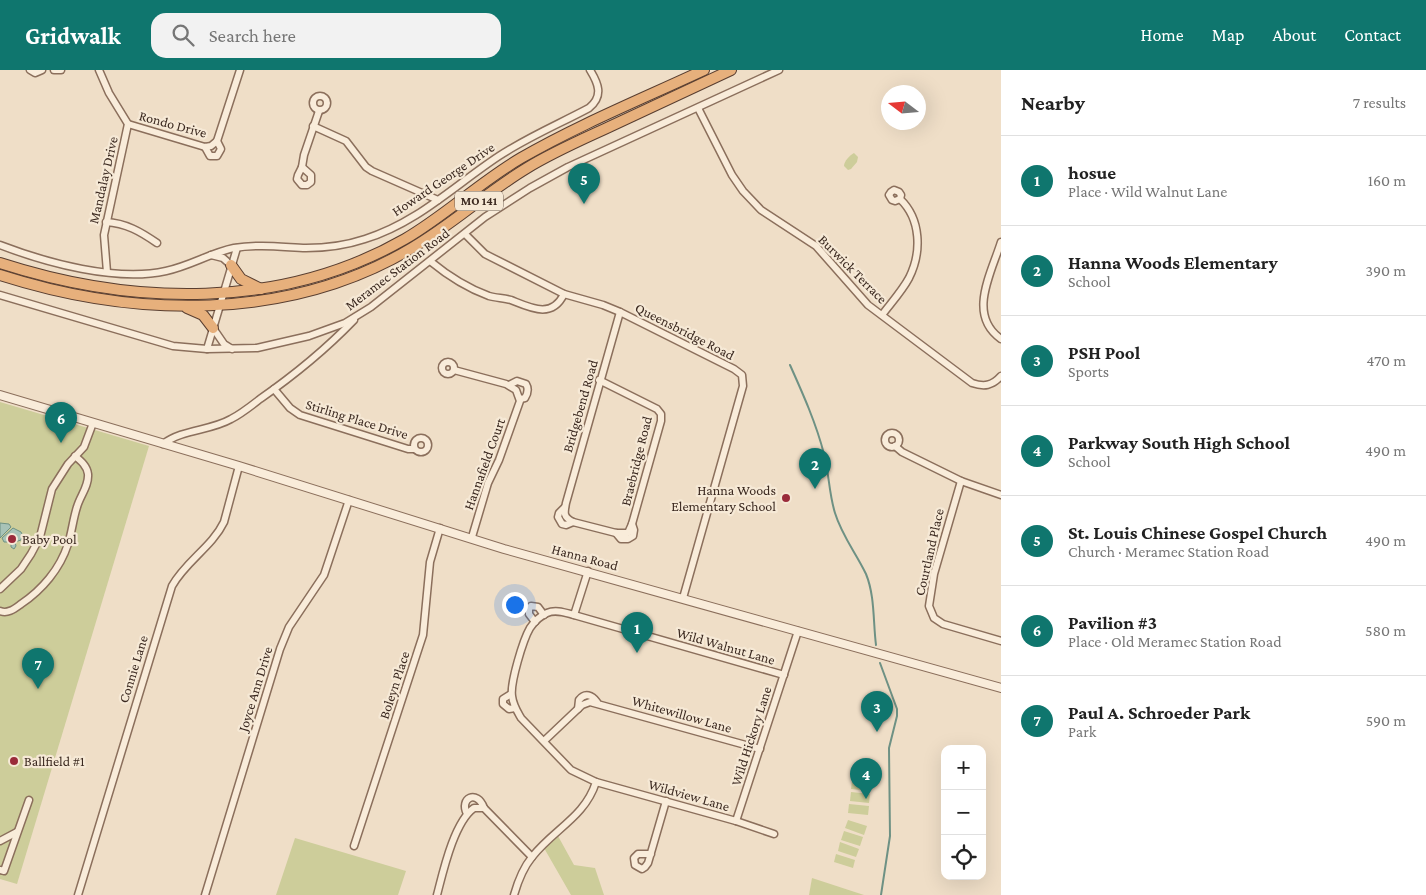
<!DOCTYPE html>
<meta charset="utf-8">
<style>
:root{--surface:#fff;--page:#f2f2f2;--text:#222;--muted:#767676;--line:#e0e0e0;--accent:#0f766e}
body{margin:0;font-family:"Crimson Pro",serif;background:var(--page);color:var(--text)}
.controls{position:absolute;right:15px;bottom:15px;display:grid;overflow:hidden;border-radius:10px;box-shadow:0 5px 20px #0002}
.controls button{width:45px;height:45px;display:grid;place-items:center;padding:0;border:0;border-bottom:1px solid var(--line);background:var(--surface);color:var(--text);font:25px sans-serif}
.compass{position:absolute;left:881px;top:15px;width:45px;height:45px;border-radius:50%;background:var(--surface);box-shadow:0 5px 20px #0002;rotate:286deg}
.you{position:absolute;left:514px;top:534px;width:18px;height:18px;margin:-12px;border:4px solid #fff;border-radius:50%;background:#1a73e8;box-shadow:0 0 0 8px #1a73e833}
.badge{display:grid;place-items:center;width:32px;height:32px;border-radius:50%;background:var(--accent);color:#fff;font-size:16px;font-weight:700}
.pin{position:absolute;translate:-50% -41px;filter:drop-shadow(0 1px 2px #0008)}
.pin::after{content:'';position:absolute;top:26px;width:18px;height:15px;background:inherit;clip-path:polygon(0 0,100% 0,50% 100%)}
.list{margin:0;padding:0;list-style:none}
h2{display:flex;justify-content:space-between;align-items:center;height:65px;margin:0;padding:0 20px;font-size:21px}
h2 small{font-size:16px;font-weight:400;color:var(--muted)}
.list li{display:grid;grid-template-columns:32px 1fr auto;gap:15px;align-items:center;box-sizing:border-box;height:90px;padding:0 20px;border-top:1px solid var(--line)}
.list b{display:block;font-size:19px;white-space:nowrap}
.list p{margin:0;font-size:16px;white-space:nowrap;color:var(--muted)}
.list em{font-size:16px;font-style:normal;color:var(--muted)}
.icon{flex:none;width:28px;height:28px;fill:none;stroke:currentColor;stroke-width:2;stroke-linecap:round;stroke-linejoin:round}
.map{position:relative;flex:none;width:1001px;height:825px;overflow:hidden}
header{display:flex;align-items:center;gap:30px;box-sizing:border-box;height:70px;padding:0 25px;background:var(--accent);color:#fff}
header strong{font-size:24px}
nav{display:flex;gap:28px;margin-inline-start:auto;font-size:18px}
.search{width:350px;height:45px;background:var(--page);display:flex;align-items:center;gap:12px;box-sizing:border-box;padding:0 18px;border-radius:15px;color:var(--muted);font-size:19px}
main{display:flex}
aside{flex:1;background:var(--surface)}
.map>svg:first-child{display:block}
.green{fill:#cdcd9a}
.water{fill:#a8c3b7;stroke:#6e9184}
.lines{fill:none;stroke-linecap:round;stroke-linejoin:round}
.stream{stroke:#6e9184;stroke-width:2}
.minor-casing{stroke:#8b6f5c;stroke-width:9}
.tertiary-casing{stroke:#8b6f5c;stroke-width:10}
.trunk-casing{stroke:#593e30;stroke-width:12}
.minor{stroke:#f9ecda;stroke-width:6}
.tertiary{stroke:#f9ecda;stroke-width:8}
.trunk{stroke:#e7b07c;stroke-width:10}
.poi-dot{fill:#9a2b3a;stroke:#f6e9d6;stroke-width:2}
.labels{text-anchor:middle;stroke-width:4.5;stroke-linejoin:round;paint-order:stroke}
.shield{fill:#f6e9d6;stroke:#736357;stroke-width:1}
.shield-label{font-size:12px;font-weight:bold;fill:#3b2920}
.street-label{font-size:14px;fill:#3b2920;stroke:#f6e9d6}
.poi-label{font-size:14px;fill:#3b2920;stroke:#f6e9d6;text-anchor:start}
</style>
<header>
<strong>Gridwalk</strong>
<div class="search"><svg class="icon" aria-label="search" viewBox="0 0 24 24"><circle cx="10" cy="10" r="6"/><path d="M15 15l6 6"/></svg>Search here</div>
<nav><a>Home</a><a>Map</a><a>About</a><a>Contact</a></nav>
</header>
<main>
<div class="map">
<svg width="1001" height="825" viewBox="0 0 1001 825">
<rect width="100%" height="100%" fill="#efdec7"/>
<g class="green">
<path d="M854 83 858 87 857 92 851 99 848 100 844 96C844 91 850 85 854 83Z"/>
<path d="M0 332 149 376 17 814 0 809Z"/>
<path d="M852 710 872 712 871 721 851 719Z"/>
<path d="M851 722 870 724 869 733 850 731Z"/>
<path d="M849 734 869 736 868 745 848 743Z"/>
<path d="M848 750 867 756 864 765 845 758Z"/>
<path d="M844 761 863 767 860 776 841 770Z"/>
<path d="M558 766 574 795 595 798 604 825H571L544 778Z"/>
<path d="M295 768 406 801 398 825H276Z"/>
<path d="M840 772 859 779 856 787 838 781Z"/>
<path d="M836 784 855 790 853 798 834 792Z"/>
<path d="M812 808 864 825H809Z"/>
</g>
<g class="water">
<path d="M0 453 9 454 11 457 0 468Z"/>
<path d="M13 458 21 462 23 466 21 470 15 472 16 476 14 479 11 477V472H4L2 468Z"/>
</g>
<g class="lines">
<g class="stream">
<path d="M790 295C803 324 816 353 824 384 829 403 829 424 835 443 842 466 856 483 866 504 875 526 873 552 876 575"/>
<path d="M880 593 897 639V646L889 678 890 766 881 825"/>
</g>
<defs>
<g id="minor">
<path d="M30 0 35 3 42 0"/>
<path d="M54 0H61"/>
<path d="M99 0 109 23 128 54 104 165 107 202"/>
<circle cx="320" cy="33" r="7"/>
<path d="M698 38 732 105 743 121 761 140 816 176 868 235 972 313C984 317 992 316 1001 306"/>
<path d="M128 54 205 77 211 76 217 71 240 0"/>
<path d="M313 56 346 71 366 97 372 101 438 130"/>
<path d="M205 77 210 86H217L221 79 217 71"/>
<path d="M302 97 304 85 319 41"/>
<path d="M302 97 311 105V112L307 115H302L297 109 298 105Z"/>
<path d="M106 152C126 153 141 162 157 173"/>
<path d="M465 164 485 184 564 224 603 235 620 242 734 299 742 305 743 316 683 528"/>
<path d="M1001 172C991 204 967 245 1001 269"/>
<path d="M0 175C47 193 116 212 166 201 190 196 210 183 234 178 258 174 282 177 306 178 326 178 347 175 365 169 417 153 455 115 499 86 528 67 559 54 589 38 604 26 598 13 590 0"/>
<path d="M211 185 223 188 231 195"/>
<path d="M430 191C447 205 467 218 489 226 496 228 504 228 511 230 531 238 552 249 564 224"/>
<path d="M0 225 173 276 207 279 257 278 309 266 345 253 371 237 485 147 530 118 568 97 779 0"/>
<path d="M882 245C891 233 902 221 909 208 922 182 921 149 900 129L901 125 899 122 894 120 891 122 889 125 892 130 895 131 900 129"/>
<path d="M213 258 224 274 232 279"/>
<path d="M207 279 237 178"/>
<circle cx="448" cy="298" r="6"/>
<path d="M454 300 506 314 516 320 520 331 499 390 488 413 472 467"/>
<path d="M599 310 657 339 661 344V351L632 454 628 463H616L573 452C563 447 564 443 566 433L620 242"/>
<path d="M509 315 517 311 526 314C529 319 528 323 525 328L520 329"/>
<path d="M274 319 290 338 300 345 408 379H414"/>
<circle cx="892" cy="370" r="7"/>
<circle cx="421" cy="375" r="7"/>
<path d="M163 374C183 359 210 361 231 349 241 344 251 336 260 329 293 306 326 279 354 250"/>
<path d="M895 376 902 382 961 411 1001 425"/>
<path d="M961 411 934 504 929 536 934 548 943 554 1001 571"/>
<path d="M565 437 559 443 558 447 562 454 566 455 573 452"/>
<path d="M616 463 621 469H628L633 466 634 460 632 454"/>
<path d="M0 519 21 499 31 484 40 467 52 419 68 394 84 377 93 353"/>
<path d="M0 541C8 544 14 539 21 534 42 520 60 499 68 474 72 462 73 449 77 437 80 426 89 416 88 404 87 396 81 391 75 386"/>
<path d="M574 545 784 605"/>
<path d="M535 552 529 544V539L531 536 538 537 544 545"/>
<path d="M511 624 503 629V634L509 639 515 638"/>
<path d="M578 639 579 630C585 622 592 625 597 632"/>
<path d="M544 671 582 635 590 632 760 679"/>
<path d="M596 712 736 751 774 764"/>
<path d="M467 744C459 728 477 719 484 738"/>
<path d="M736 751 798 561"/>
<path d="M0 771 17 762"/>
<path d="M354 776 423 565 430 492 440 458"/>
<path d="M651 784H638L634 788 635 795 642 799 645 797 648 793 666 731"/>
<path d="M0 800 4 801 29 730"/>
<path d="M78 825 172 516C186 491 212 477 224 452L239 396"/>
<path d="M205 825 280 579 289 557 324 505 349 430"/>
<path d="M437 825C443 802 454 752 474 738H484L532 787"/>
<path d="M514 825C518 811 523 798 532 787 554 759 585 747 596 712L571 700 521 648C517 641 513 635 512 626 510 613 523 570 530 558 534 552 540 546 547 543 556 539 566 543 574 545L588 501"/>
</g>
<path id="tertiary" d="M0 325 239 396 504 479 1001 618"/>
<g id="trunk">
<path d="M0 193C133 236 281 240 405 169 446 145 480 112 521 88 578 55 644 28 704 0"/>
<path d="M231 195 241 209 261 219"/>
<path d="M0 205C134 248 288 252 412 178 453 154 487 122 527 98 553 82 581 70 609 57 649 38 690 19 731 0"/>
<path d="M187 238 203 245 213 258"/>
</g>
</defs>
<use href="#minor" class="minor-casing"/>
<use href="#tertiary" class="tertiary-casing"/>
<use href="#trunk" class="trunk-casing"/>
<use href="#minor" class="minor"/>
<use href="#tertiary" class="tertiary"/>
<use href="#trunk" class="trunk"/>
</g>
<g class="poi-dot">
<circle cx="786" cy="428" r="5"/>
<circle cx="12" cy="469" r="5"/>
<circle cx="14" cy="691" r="5"/>
</g>
<g class="labels">
<rect class="shield" x="455" y="121.5" width="48" height="19" rx="4"/>
<g class="shield-label">
<text x="479" y="135">MO 141</text>
</g>
<g class="street-label">
<text transform="translate(173 54) rotate(15)" y="5">Rondo Drive</text>
<text transform="translate(443 109) rotate(-34)" y="5">Howard George Drive</text>
<text transform="translate(103 110) rotate(-77)" y="5">Mandalay Drive</text>
<text transform="translate(397 199) rotate(-37)" y="5">Meramec Station Road</text>
<text transform="translate(853 199) rotate(45)" y="5">Burwick Terrace</text>
<text transform="translate(685 261) rotate(27)" y="5">Queensbridge Road</text>
<text transform="translate(580 336) rotate(-74)" y="5">Bridgebend Road</text>
<text transform="translate(357 349) rotate(17)" y="5">Stirling Place Drive</text>
<text transform="translate(636 391) rotate(-76)" y="5">Braebridge Road</text>
<text transform="translate(484 394) rotate(-70)" y="5">Hannafield Court</text>
<text transform="translate(929 482) rotate(-77)" y="5">Courtland Place</text>
<text transform="translate(585 487) rotate(15)" y="5">Hanna Road</text>
<text transform="translate(726 576) rotate(16)" y="5">Wild Walnut Lane</text>
<text transform="translate(133 599) rotate(-73)" y="5">Connie Lane</text>
<text transform="translate(394 615) rotate(-72)" y="5">Boleyn Place</text>
<text transform="translate(255 619) rotate(-73)" y="5">Joyce Ann Drive</text>
<text transform="translate(682 644) rotate(16)" y="5">Whitewillow Lane</text>
<text transform="translate(751 666) rotate(-72)" y="5">Wild Hickory Lane</text>
<text transform="translate(689 725) rotate(16)" y="5">Wildview Lane</text>
</g>
<g class="poi-label">
<text x="776" y="425" text-anchor="end">Hanna Woods<tspan x="776" dy="16">Elementary School</tspan></text>
<text x="22" y="474">Baby Pool</text>
<text x="24" y="696">Ballfield #1</text>
</g>
</g>
</svg>
<div class="controls">
<button>+</button>
<button>−</button>
<button><svg class="icon" aria-label="locate" viewBox="0 0 24 24"><circle cx="12" cy="12" r="6"/><path d="M12 2v4M12 18v4M2 12h4M18 12h4"/></svg></button>
</div>
<svg class="compass" viewBox="-18 -18 36 36"><path d="M0-13l5 13h-10z" fill="#e53935"/><path d="M0 13l5-13h-10z" fill="#767676"/></svg>
<div class="you"></div>
<div class="pin badge" style="left:637px;top:583px">1</div>
<div class="pin badge" style="left:815px;top:419px">2</div>
<div class="pin badge" style="left:877px;top:662px">3</div>
<div class="pin badge" style="left:866px;top:729px">4</div>
<div class="pin badge" style="left:584px;top:134px">5</div>
<div class="pin badge" style="left:61px;top:373px">6</div>
<div class="pin badge" style="left:38px;top:619px">7</div>
</div>
<aside>
<h2>Nearby<small>7 results</small></h2>
<ul class="list">
<li><span class="badge">1</span><div><b>hosue</b><p>Place · Wild Walnut Lane</p></div><em>160 m</em></li>
<li><span class="badge">2</span><div><b>Hanna Woods Elementary</b><p>School</p></div><em>390 m</em></li>
<li><span class="badge">3</span><div><b>PSH Pool</b><p>Sports</p></div><em>470 m</em></li>
<li><span class="badge">4</span><div><b>Parkway South High School</b><p>School</p></div><em>490 m</em></li>
<li><span class="badge">5</span><div><b>St. Louis Chinese Gospel Church</b><p>Church · Meramec Station Road</p></div><em>490 m</em></li>
<li><span class="badge">6</span><div><b>Pavilion #3</b><p>Place · Old Meramec Station Road</p></div><em>580 m</em></li>
<li><span class="badge">7</span><div><b>Paul A. Schroeder Park</b><p>Park</p></div><em>590 m</em></li>
</ul>
</aside>
</main>
